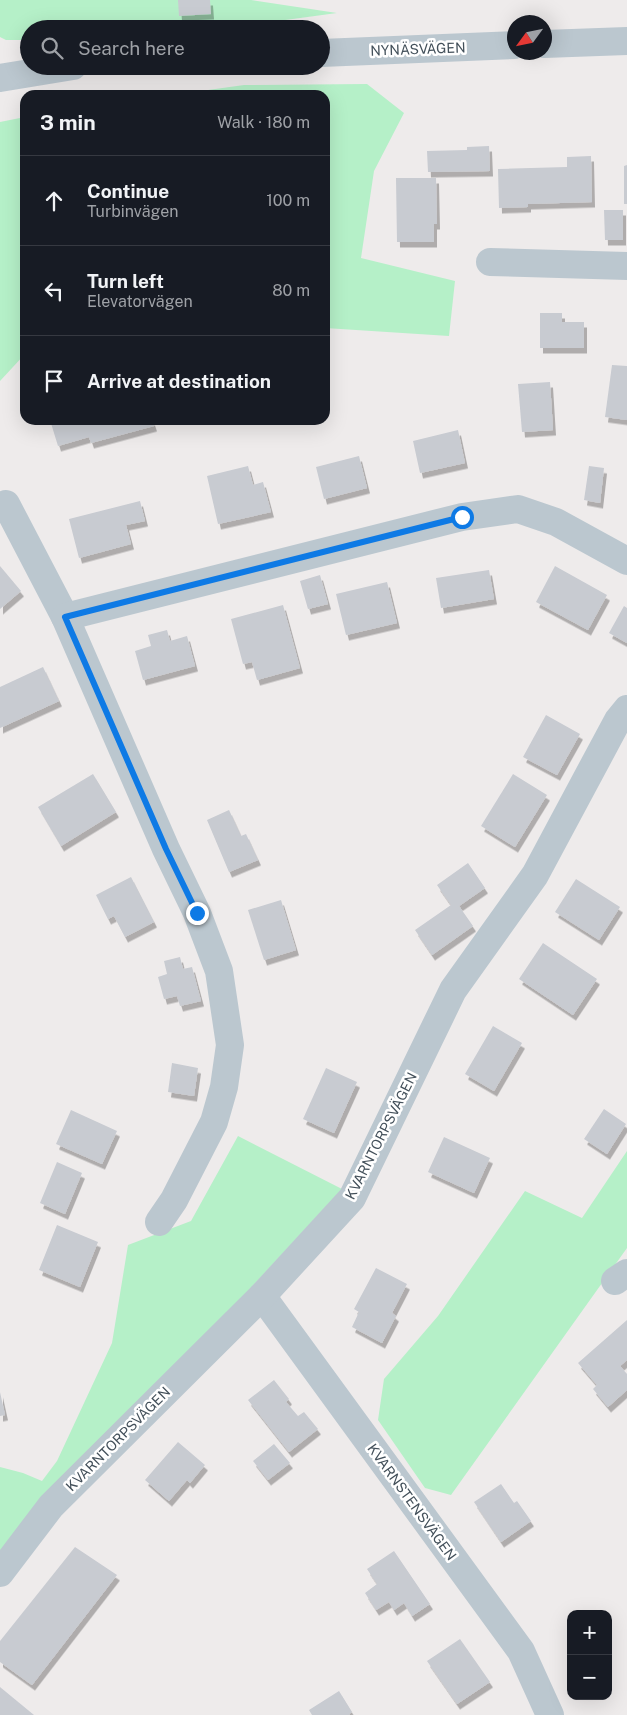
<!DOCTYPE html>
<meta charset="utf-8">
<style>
:root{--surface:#171b24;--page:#20242c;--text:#f1f3f6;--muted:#9ea1a6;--line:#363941}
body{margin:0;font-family:"Public Sans",sans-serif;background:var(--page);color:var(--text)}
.controls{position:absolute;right:15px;bottom:15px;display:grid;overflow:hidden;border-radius:10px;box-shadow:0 5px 20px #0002}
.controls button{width:45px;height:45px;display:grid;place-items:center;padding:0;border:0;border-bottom:1px solid var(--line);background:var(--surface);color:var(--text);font:25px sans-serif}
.compass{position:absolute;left:507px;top:15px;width:45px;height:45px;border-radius:50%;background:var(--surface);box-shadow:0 5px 20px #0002;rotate:237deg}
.stop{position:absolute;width:15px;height:15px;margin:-11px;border:4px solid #0e7ae5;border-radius:50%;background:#fff}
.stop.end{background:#0e7ae5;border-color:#fff;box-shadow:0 1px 5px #0008}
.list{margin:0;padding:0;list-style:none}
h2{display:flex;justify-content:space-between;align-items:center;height:65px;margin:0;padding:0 20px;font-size:21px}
h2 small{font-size:16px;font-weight:400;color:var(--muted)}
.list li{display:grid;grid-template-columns:32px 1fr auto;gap:15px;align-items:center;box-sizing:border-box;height:90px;padding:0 20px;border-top:1px solid var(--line)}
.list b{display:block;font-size:19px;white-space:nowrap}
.list p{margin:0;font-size:16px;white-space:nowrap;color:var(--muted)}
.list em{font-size:16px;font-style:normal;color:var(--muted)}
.icon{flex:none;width:28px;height:28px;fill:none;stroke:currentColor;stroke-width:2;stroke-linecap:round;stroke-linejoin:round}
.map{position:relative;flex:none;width:627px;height:1715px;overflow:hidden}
.search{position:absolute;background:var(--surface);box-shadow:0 5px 20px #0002;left:20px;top:20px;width:310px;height:55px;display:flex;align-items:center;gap:12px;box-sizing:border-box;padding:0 18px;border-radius:28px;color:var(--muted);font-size:19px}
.panel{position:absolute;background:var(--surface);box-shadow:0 5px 20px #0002;left:20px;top:90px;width:310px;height:335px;border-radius:15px}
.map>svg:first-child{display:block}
.green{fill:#b5f0c8}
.building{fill:#c8cbd1;filter:url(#shadow)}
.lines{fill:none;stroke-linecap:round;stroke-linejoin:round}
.minor{stroke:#bbc7cf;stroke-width:28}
.route{stroke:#0e7ae5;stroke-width:6}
.labels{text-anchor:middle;stroke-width:5;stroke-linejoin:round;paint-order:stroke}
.street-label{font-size:14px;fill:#43505a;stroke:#fff}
</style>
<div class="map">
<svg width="627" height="1715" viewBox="0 0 627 1715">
<defs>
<filter id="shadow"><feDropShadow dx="3" dy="5.5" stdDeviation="0" flood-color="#0004"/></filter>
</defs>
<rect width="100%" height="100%" fill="#eeebeb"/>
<g class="green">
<path d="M0 0H251L337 13 218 29H29V40H6L0 37Z"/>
<path d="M367 84 404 113 374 171 361 258 455 281 449 336 325 328V95H172L244 85Z"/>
<path d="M25 117V354L0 381V122Z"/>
<path d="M238 1136 342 1189 201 1342 0 1555V1467L23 1473 42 1481 57 1461 112 1343 128 1245 191 1221Z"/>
<path d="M627 1151V1248L451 1495 425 1488 378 1420 384 1379 438 1316 525 1191 582 1218Z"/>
</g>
<g class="building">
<path d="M178 0H210L211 14 179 16Z"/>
<path d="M489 146 490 171 428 172 427 151 467 150V147Z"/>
<path d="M591 156 592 202 528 204V207L499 208 498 169 567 167V157Z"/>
<path d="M627 165V204H624V166Z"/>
<path d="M396 178H436L437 224H434V242H397Z"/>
<path d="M604 210H623V240H605Z"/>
<path d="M540 313H562V322H584V348H540Z"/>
<path d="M612 365 627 366V420L605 417Z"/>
<path d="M550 382 553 430 522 432 518 384Z"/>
<path d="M50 420H152L154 426 91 443 89 437 58 446Z"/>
<path d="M458 430 465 463 420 473 413 441Z"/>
<path d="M359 456 367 488 324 499 316 467Z"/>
<path d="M248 466 253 485 263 482 271 512 218 524 207 476Z"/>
<path d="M589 466 604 468 600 503 584 500Z"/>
<path d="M140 501 145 521 126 525 131 544 79 558 69 519Z"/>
<path d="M0 566 21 591 0 609Z"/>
<path d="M555 566 607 595 588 630 536 602Z"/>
<path d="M489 570 494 599 441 608 436 578Z"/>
<path d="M320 575 328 604 308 609 300 581Z"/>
<path d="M387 582 397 623 346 635 336 594Z"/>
<path d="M283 605 300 668 257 680 252 662 243 664 231 619Z"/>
<path d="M624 606 627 608V643L609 633Z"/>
<path d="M167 630 170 641 187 636 195 666 143 680 135 651 151 646 148 635Z"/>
<path d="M43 667 59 701 0 728V687Z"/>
<path d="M546 715 580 734 557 775 523 757Z"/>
<path d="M93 774 116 812 61 846 38 807Z"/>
<path d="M513 774 547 795 515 847 481 826Z"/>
<path d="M229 810 241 836 246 834 258 860 229 872 207 820Z"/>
<path d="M468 863 485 888 459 906 473 926 432 955 415 930 451 905 437 885Z"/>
<path d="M131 877 154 922 125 937 114 916 108 919 96 895Z"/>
<path d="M576 879 620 907 599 940 555 912Z"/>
<path d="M281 900 296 950 264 960 248 910Z"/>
<path d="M543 943 597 979 573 1015 519 979Z"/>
<path d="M180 957 183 969 192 967 201 1001 180 1006 177 996 164 999 158 977 167 974 164 961Z"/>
<path d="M493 1026 522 1043 494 1091 465 1074Z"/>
<path d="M172 1063 198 1068 194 1096 168 1092Z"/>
<path d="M326 1068 357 1082 334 1133 303 1119Z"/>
<path d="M604 1109 626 1124 607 1154 584 1139Z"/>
<path d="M71 1110 117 1131 102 1164 56 1144Z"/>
<path d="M444 1137 490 1158 474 1193 428 1172Z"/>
<path d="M57 1162 82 1173 65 1214 40 1203Z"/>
<path d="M57 1225 98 1242 80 1287 39 1270Z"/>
<path d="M376 1268 407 1284 392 1313 396 1316 382 1343 352 1327 359 1312 354 1309Z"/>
<path d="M627 1320V1360L620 1366 627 1374V1390L608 1407 593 1389 597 1385 578 1363Z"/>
<path d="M274 1380 289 1399 286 1402 298 1416 304 1412 318 1429 289 1452 248 1400Z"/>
<path d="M0 1392 5 1415 0 1416Z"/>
<path d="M178 1442 205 1465 190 1483 187 1480 169 1501 145 1480Z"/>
<path d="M274 1444 290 1463 268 1480 253 1461Z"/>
<path d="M501 1484 514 1503 517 1501 531 1521 501 1542 474 1502Z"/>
<path d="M75 1547 117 1575 32 1685 0 1662V1641Z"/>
<path d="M394 1551 430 1604 412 1616 404 1603 394 1610 389 1602 376 1610 365 1593 377 1584 367 1569Z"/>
<path d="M460 1639 490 1682 457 1704 427 1661Z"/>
<path d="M0 1687 34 1715H0Z"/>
<path d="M339 1691 352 1712 349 1714 350 1715H312L309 1710Z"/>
</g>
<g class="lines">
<g class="minor">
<path d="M544 44 627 41"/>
<path d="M321 53 514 45"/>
<path d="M0 78 73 66"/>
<path d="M490 262 627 266"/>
<path d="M6 504 65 617 166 849 197 913 219 971 230 1045 224 1087 214 1122 174 1200 159 1222"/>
<path d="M65 617 462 517 518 509 556 522 627 561"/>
<path d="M615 1281 627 1273"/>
<path d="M262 1296 521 1651 550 1715"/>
<path d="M0 1573 51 1506 262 1296 352 1198 453 990 535 875 618 720 627 709"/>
</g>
</g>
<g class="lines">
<path class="route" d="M197 913 166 849 65 617 462 517"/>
</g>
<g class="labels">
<g class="street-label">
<text transform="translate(418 49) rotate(-2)" y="5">NYNÄSVÄGEN</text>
<text transform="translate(381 1136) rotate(-63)" y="5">KVARNTORPSVÄGEN</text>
<text transform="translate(118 1439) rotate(-45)" y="5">KVARNTORPSVÄGEN</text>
<text transform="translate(412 1502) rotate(54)" y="5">KVARNSTENSVÄGEN</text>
</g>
</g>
</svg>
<div class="controls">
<button>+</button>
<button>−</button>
</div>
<svg class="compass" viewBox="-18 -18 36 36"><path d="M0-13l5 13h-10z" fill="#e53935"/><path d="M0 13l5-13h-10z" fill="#9ea1a6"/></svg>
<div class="stop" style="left:462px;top:517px"></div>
<div class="stop end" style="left:197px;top:913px"></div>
<div class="search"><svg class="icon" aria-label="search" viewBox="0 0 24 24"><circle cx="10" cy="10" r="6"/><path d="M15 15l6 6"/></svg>Search here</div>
<section class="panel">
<h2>3 min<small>Walk · 180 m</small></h2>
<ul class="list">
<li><svg class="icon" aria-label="ahead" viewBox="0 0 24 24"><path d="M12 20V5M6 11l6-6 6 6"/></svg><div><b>Continue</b><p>Turbinvägen</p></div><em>100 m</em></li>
<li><svg class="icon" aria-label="left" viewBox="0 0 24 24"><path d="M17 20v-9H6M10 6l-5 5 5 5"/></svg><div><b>Turn left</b><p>Elevatorvägen</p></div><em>80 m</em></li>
<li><svg class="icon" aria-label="arrive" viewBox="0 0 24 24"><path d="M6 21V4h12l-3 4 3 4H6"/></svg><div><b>Arrive at destination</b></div></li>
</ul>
</section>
</div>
